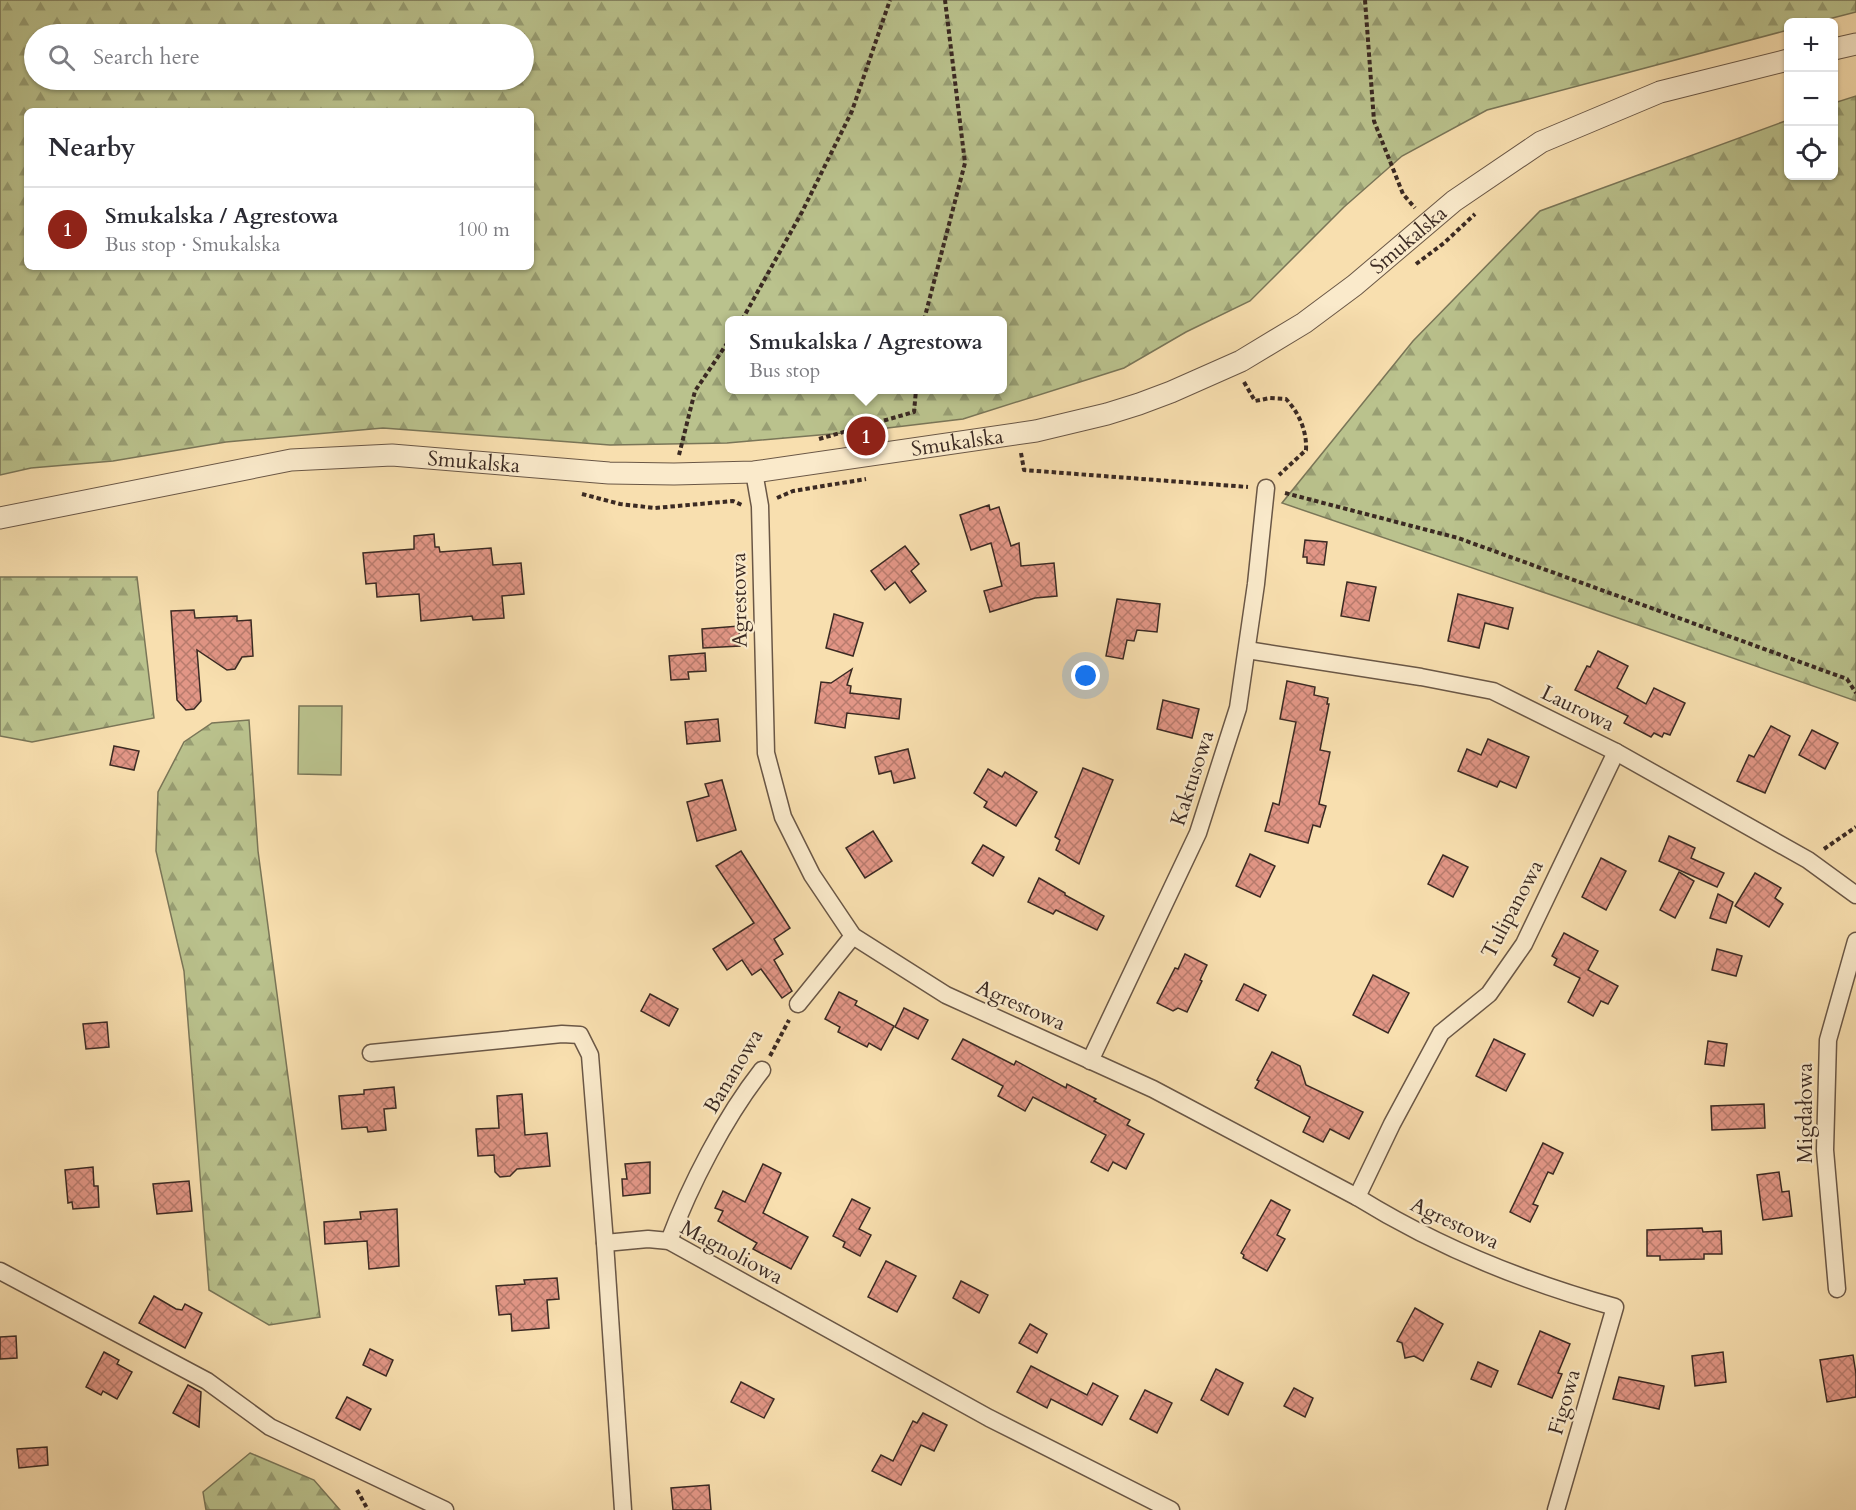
<!DOCTYPE html>
<meta charset="utf-8">
<style>
:root{--surface:#fff;--page:#f7f7f7;--text:#2b2b33;--muted:#7c7c81;--line:#e1e1e2;--accent:#8f2418}
body{margin:0;font-family:Cardo,serif;background:var(--page);color:var(--text)}
.controls{position:absolute;right:18px;top:18px;display:grid;overflow:hidden;border-radius:9px;box-shadow:0 2px 4px #0004}
.controls button{width:54px;height:54px;display:grid;place-items:center;padding:0;border:0;border-bottom:2px solid var(--line);background:var(--surface);color:var(--text);font:30px sans-serif}
.you{position:absolute;left:1086px;top:676px;width:21px;height:21px;margin:-15px;border:4px solid #fff;border-radius:50%;background:#1a73e8;box-shadow:0 0 0 9px #1a73e833}
.badge{display:grid;place-items:center;width:39px;height:39px;border-radius:50%;background:var(--accent);color:#fff;font-size:20px;font-weight:700}
.pin{position:absolute;translate:-50% -50%;border:3px solid #fff;box-shadow:0 2px 6px #0006}
.popup{position:absolute;left:725px;top:316px;width:282px;height:78px;box-sizing:border-box;display:grid;place-content:center;border-radius:9px;background:var(--surface);filter:drop-shadow(0 2px 4px #0005);font-size:20px;white-space:nowrap;color:var(--muted)}
.popup b{font-size:22px;color:var(--text)}
.popup::after{content:'';position:absolute;left:50%;top:100%;margin-left:-12px;border:12px solid transparent;border-top-color:var(--surface)}
.list{margin:0;padding:0;list-style:none}
h2{display:flex;justify-content:space-between;align-items:center;height:78px;margin:0;padding:0 24px;font-size:26px}
h2 small{font-size:20px;font-weight:400;color:var(--muted)}
.list li{display:grid;grid-template-columns:39px 1fr auto;gap:18px;align-items:center;box-sizing:border-box;height:84px;padding:0 24px;border-top:2px solid var(--line)}
.list b{display:block;font-size:22px;white-space:nowrap}
.list p{margin:0;font-size:20px;white-space:nowrap;color:var(--muted)}
.list em{font-size:20px;font-style:normal;color:var(--muted)}
.icon{flex:none;width:33px;height:33px;fill:none;stroke:currentColor;stroke-width:2;stroke-linecap:round;stroke-linejoin:round}
.map{position:relative;flex:none;width:1856px;height:1510px;overflow:hidden}
.search{position:absolute;background:var(--surface);box-shadow:0 2px 4px #0004;left:24px;top:24px;width:510px;height:66px;display:flex;align-items:center;gap:15px;box-sizing:border-box;padding:0 21px;border-radius:33px;color:var(--muted);font-size:22px}
.panel{position:absolute;background:var(--surface);box-shadow:0 2px 4px #0004;left:24px;top:108px;width:510px;height:162px;border-radius:9px}
.map>svg:first-child{display:block}
.green{fill:#bac28d;stroke:#7a7658;stroke-width:1.5}
.forest{fill:url(#forest-firs);stroke:#7a7658;stroke-width:1.5;fill-rule:evenodd}
.building{fill:url(#building-cross-hatch);stroke:#3b2a23;stroke-width:1.5}
.lines{fill:none;stroke-linecap:round;stroke-linejoin:round}
.minor-casing{stroke:#6a5746;stroke-width:19}
.tertiary-casing{stroke:#6a5746;stroke-width:23}
.path{stroke:#3b2a23;stroke-width:4;stroke-dasharray:4.5 3;stroke-linecap:butt}
.minor{stroke:#faeacb;stroke-width:16}
.tertiary{stroke:#faeacb;stroke-width:21}
.labels{text-anchor:middle;stroke-width:4.5;stroke-linejoin:round;paint-order:stroke}
.street-label{font-size:21px;fill:#3b2a23;stroke:#faeacb}
</style>
<div class="map">
<svg width="1856" height="1510" viewBox="0 0 1856 1510">
<defs>
<pattern id="forest-firs" width="22" height="20" patternUnits="userSpaceOnUse" patternTransform="scale(1.5)"><rect width="22" height="20" fill="#bac28d"/><path d="M5 1l3.5 6h-7zM16 11l3.5 6h-7z" fill="#989e73"/></pattern>
<pattern id="building-cross-hatch" width="8" height="8" patternUnits="userSpaceOnUse" patternTransform="scale(1.5)"><rect width="8" height="8" fill="#e29686"/><path d="M0 0l8 8M0 8l8-8" fill="none" stroke="#b87b6d"/></pattern>
</defs>
<rect width="100%" height="100%" fill="#f8dfaf"/>
<filter id="stains"><feTurbulence type="fractalNoise" baseFrequency=".00333" numOctaves="4"/><feColorMatrix values="0 0 0 0 .2 0 0 0 0 .09 0 0 0 0 .02 0 0 0 .5 -.17"/></filter>
<radialGradient id="worn" r=".72"><stop offset=".6" stop-color="#630" stop-opacity="0"/><stop offset="1" stop-color="#630" stop-opacity=".3"/></radialGradient>
<path class="green" d="M299 706H342L341 775 298 774Z"/>
<g class="forest">
<path d="M0 0H1856V12L1817 22H1788V30L1487 110 1402 156 1344 207 1250 301 1186 332 1124 368 963 419 854 432 727 443 610 445 383 428 226 442 113 461 31 468 0 475ZM524 34V80H34V34ZM27 111H531V267H27ZM730 320H1002V390H730Z"/>
<path d="M1856 96V701L1572 602 1282 503 1413 341 1540 211 1788 120V176H1834V103Z"/>
<path d="M0 577H137L154 718 32 742 0 736Z"/>
<path d="M249 720 258 851 320 1317 269 1325 209 1290 184 971 156 851 158 792 184 742 212 723Z"/>
<path d="M250 1453 314 1480 340 1510H206L203 1492Z"/>
</g>
<g class="building">
<path d="M989 505 990 510 999 507 1011 546 1019 543 1021 566 1054 563 1057 596 1035 598 990 612 984 591 1002 586 991 543 971 550 960 515Z"/>
<path d="M434 534 435 547H439L440 552 491 548 493 565 521 563 524 594 502 596 504 618 473 620 472 616 421 621 419 594 377 597 376 583 366 584 363 553 414 549V536Z"/>
<path d="M1305 540 1327 542 1324 565 1307 563V557H1303Z"/>
<path d="M905 546 919 564 911 571 926 591 910 603 895 582 885 590 871 571Z"/>
<path d="M1347 582 1376 587 1369 621 1341 616Z"/>
<path d="M1458 594 1513 608 1508 629 1485 623 1479 648 1448 641Z"/>
<path d="M1117 599 1160 604 1157 632 1137 630 1134 641 1127 640 1123 659 1106 656Z"/>
<path d="M194 610 195 618 237 616V621L251 620 253 656 242 657 235 669 227 670 197 650 201 701 194 709 186 710 177 700 171 611Z"/>
<path d="M834 614 863 623 853 656 826 648Z"/>
<path d="M739 626 740 646 703 648 702 629Z"/>
<path d="M1598 651 1628 666 1617 688 1646 704 1654 688 1685 703 1670 735 1664 733 1662 737 1654 733 1651 737 1624 723 1628 716 1575 690 1587 666 1590 667Z"/>
<path d="M705 653 706 671 688 672 689 679 671 680 669 656Z"/>
<path d="M852 669 847 685 851 686 850 693 901 699 899 719 847 713 845 728 815 723 821 682 831 683Z"/>
<path d="M1287 681 1315 687 1314 695 1328 698 1327 704H1329L1320 750 1330 752 1319 804 1326 806 1320 827 1313 825 1308 843 1265 831 1273 803 1279 805 1296 722 1280 719Z"/>
<path d="M1163 700 1199 709 1192 738 1157 729Z"/>
<path d="M718 719 720 741 687 744 685 722Z"/>
<path d="M1771 726 1790 736 1765 793 1737 781 1749 755 1754 757Z"/>
<path d="M1812 730 1838 743 1825 769 1799 755Z"/>
<path d="M1488 739 1529 757 1516 788 1500 781 1497 787 1458 771 1467 749 1481 755Z"/>
<path d="M114 746 139 751 134 770 110 765Z"/>
<path d="M908 749 915 778 894 783 891 771 879 774 875 757Z"/>
<path d="M1083 768 1113 780 1079 864 1056 850 1060 840 1055 837Z"/>
<path d="M988 769 1002 777 1005 772 1037 792 1016 826 984 807 987 802 974 793Z"/>
<path d="M722 780 736 830 697 841 687 802 709 796 705 784Z"/>
<path d="M873 831 892 861 865 878 846 848Z"/>
<path d="M1669 836 1695 848 1691 858 1724 873 1717 887 1659 861Z"/>
<path d="M983 845 1004 857 993 876 972 863Z"/>
<path d="M741 851 790 928 774 939 783 954 774 960 792 991 782 998 761 969 752 975 742 960 727 970 713 949 754 923 716 866Z"/>
<path d="M1250 854 1275 866 1260 897 1236 886Z"/>
<path d="M1443 855 1468 867 1453 897 1428 884Z"/>
<path d="M1601 858 1626 871 1606 910 1582 897Z"/>
<path d="M1679 872 1694 881 1675 918 1660 910Z"/>
<path d="M1755 873 1781 888 1775 898 1783 904 1769 927 1735 906Z"/>
<path d="M1039 878 1065 893V895L1104 916 1097 930 1056 910 1053 914 1028 902Z"/>
<path d="M1718 894 1733 902 1726 923 1710 918Z"/>
<path d="M1564 933 1598 951 1588 970 1618 986 1608 1004 1601 1001 1593 1016 1568 1002 1580 978 1554 965 1557 959 1552 956Z"/>
<path d="M1717 949 1742 956 1736 976 1712 970Z"/>
<path d="M1185 954 1207 965 1200 980 1202 981 1187 1012 1178 1008 1173 1011 1157 1003 1175 968 1178 969Z"/>
<path d="M1373 975 1409 993 1388 1033 1353 1015Z"/>
<path d="M1244 984 1266 995 1258 1011 1236 1000Z"/>
<path d="M839 992 857 1001 855 1005 894 1026 881 1050 869 1043 867 1047 838 1032 840 1027 825 1019Z"/>
<path d="M650 994 678 1009 669 1026 641 1011Z"/>
<path d="M904 1008 928 1020 918 1039 895 1027Z"/>
<path d="M107 1022 109 1047 86 1049 83 1024Z"/>
<path d="M963 1039 1014 1065 1016 1061 1066 1088 1067 1084 1096 1099 1094 1101 1130 1120 1127 1125 1144 1134 1126 1169 1113 1162 1108 1171 1091 1162 1106 1135 1033 1097 1025 1111 998 1096 1003 1086 952 1059Z"/>
<path d="M1494 1039 1525 1054 1506 1091 1476 1076Z"/>
<path d="M1708 1041 1727 1044 1724 1066 1705 1064Z"/>
<path d="M1272 1052 1300 1066 1306 1085 1363 1112 1349 1139 1330 1129 1323 1142 1303 1132 1310 1117 1255 1088 1259 1081 1257 1080Z"/>
<path d="M394 1087 396 1108 384 1109 386 1130 368 1132 367 1127 342 1129 339 1096 364 1094V1090Z"/>
<path d="M522 1094 525 1135 547 1133 550 1166 517 1169 510 1176 500 1177 495 1172 494 1155 478 1156 476 1129 499 1128 497 1096Z"/>
<path d="M1764 1104 1765 1128 1712 1130 1711 1106Z"/>
<path d="M1543 1143 1563 1153 1553 1174 1548 1172 1533 1204 1538 1206 1530 1222 1510 1212Z"/>
<path d="M650 1162V1193L623 1196 622 1179H627L625 1164Z"/>
<path d="M763 1164 781 1173 763 1213 808 1237 791 1269 753 1249 757 1243 718 1221 723 1211 715 1208 723 1191 745 1202Z"/>
<path d="M93 1167 94 1186H98L99 1207 73 1209 72 1202 68 1203 65 1170Z"/>
<path d="M1779 1172 1782 1192 1789 1191 1792 1216 1763 1220 1757 1175Z"/>
<path d="M189 1181 192 1211 157 1214 153 1184Z"/>
<path d="M852 1199 870 1208 859 1229 871 1235 860 1256 843 1247 845 1242 833 1236Z"/>
<path d="M1271 1200 1290 1210 1277 1235 1285 1239 1267 1271 1243 1258 1244 1255 1241 1253Z"/>
<path d="M397 1209 399 1266 369 1269 367 1241 325 1244 324 1222 361 1219 360 1212Z"/>
<path d="M1702 1228 1703 1232 1721 1231 1722 1254H1704V1259L1660 1260V1256H1647V1230Z"/>
<path d="M886 1261 916 1276 897 1312 868 1297Z"/>
<path d="M557 1278 559 1299 547 1300 549 1328 512 1331 511 1314 499 1315 496 1286 525 1284 524 1280Z"/>
<path d="M961 1281 988 1295 979 1313 953 1298Z"/>
<path d="M154 1296 176 1309 182 1310 185 1304 202 1313 185 1348 139 1323Z"/>
<path d="M1415 1308 1443 1324 1423 1361 1414 1356 1405 1358 1402 1343 1397 1341Z"/>
<path d="M1030 1324 1047 1334 1037 1353 1019 1343Z"/>
<path d="M1540 1331 1570 1344 1558 1373 1562 1374 1552 1398 1518 1384Z"/>
<path d="M16 1336 17 1358 0 1359V1337Z"/>
<path d="M370 1349 393 1360 386 1376 363 1365Z"/>
<path d="M104 1352 119 1360 117 1364 132 1372 117 1399 103 1391 101 1395 86 1387Z"/>
<path d="M1723 1352 1726 1382 1695 1386 1692 1356Z"/>
<path d="M1853 1355 1856 1374V1397L1827 1402 1820 1360Z"/>
<path d="M1478 1362 1498 1371 1491 1387 1471 1379Z"/>
<path d="M1031 1366 1087 1395 1093 1383 1118 1396 1102 1425 1051 1399 1047 1408 1017 1392Z"/>
<path d="M1216 1369 1243 1383 1228 1415 1201 1400Z"/>
<path d="M1619 1377 1664 1386 1659 1409 1613 1399Z"/>
<path d="M741 1382 774 1399 764 1418 731 1402Z"/>
<path d="M188 1385 201 1392 199 1427 173 1413Z"/>
<path d="M1294 1388 1313 1398 1305 1417 1284 1406Z"/>
<path d="M1145 1390 1172 1403 1157 1433 1130 1419Z"/>
<path d="M347 1397 371 1409 360 1430 336 1418Z"/>
<path d="M923 1413 947 1425 934 1451 921 1445 901 1485 872 1471 881 1455 893 1461 913 1421 917 1423Z"/>
<path d="M47 1447 48 1465 19 1468 17 1449Z"/>
<path d="M709 1485 711 1510H673L671 1488Z"/>
</g>
<g class="lines">
<defs>
<g id="minor">
<path d="M754 472 760 506 766 753 783 817 812 875 853 936 946 995 1153 1089 1357 1197C1436 1246 1525 1282 1615 1307L1556 1510"/>
<path d="M1247 650 1421 677 1493 691 1616 752 1808 860 1856 895"/>
<path d="M798 1004 853 936"/>
<path d="M371 1053 562 1034 580 1035 590 1055 605 1243 648 1239 669 1241 989 1418 1171 1510"/>
<path d="M1090 1061 1198 833 1238 708 1256 584 1266 488"/>
<path d="M1357 1197 1392 1124 1441 1033 1489 994 1524 944 1616 752"/>
<path d="M669 1241C690 1185 725 1117 762 1070"/>
<path d="M605 1243 623 1510"/>
<path d="M0 1271 207 1381 270 1427 445 1510"/>
<path d="M1837 1289 1825 1150 1828 1040 1856 941"/>
</g>
<g id="tertiary">
<path d="M1834 49 1856 44"/>
<path id="s1" d="M0 518 291 460 392 455 609 473 674 474 754 472 1036 431 1107 414 1139 404 1171 392 1241 361 1304 323 1355 285 1454 201 1541 142 1660 92 1788 60"/>
</g>
</defs>
<use href="#minor" class="minor-casing"/>
<use href="#tertiary" class="tertiary-casing"/>
<g class="path">
<path d="M1365 0 1374 121 1403 194 1415 208"/>
<path d="M1416 264 1444 243 1475 214"/>
<path d="M742 320 802 212 852 111 890 0"/>
<path d="M924 320 965 163 945 0"/>
<path d="M1244 382 1255 401 1270 398 1286 399C1299 413 1307 431 1306 450L1279 475"/>
<path d="M819 439 914 412 916 390"/>
<path d="M1021 453 1024 470 1248 487"/>
<path d="M679 455 695 391 730 339"/>
<path d="M1285 493 1458 538 1847 679 1856 693"/>
<path d="M582 494 620 504 655 508 733 501 742 505"/>
<path d="M777 498 793 491 866 479"/>
<path d="M1824 849 1856 827"/>
<path d="M770 1056 789 1020"/>
<path d="M357 1490 368 1510"/>
</g>
<use href="#minor" class="minor"/>
<use href="#tertiary" class="tertiary"/>
</g>
<g class="labels">
<g class="street-label">
<text dy="7" stroke="none"><textPath href="#s1" startOffset="1470">Smukalska</textPath></text>
<text dy="7" stroke="none"><textPath href="#s1" startOffset="966">Smukalska</textPath></text>
<text dy="7" stroke="none"><textPath href="#s1" startOffset="480">Smukalska</textPath></text>
<text transform="translate(739 600) rotate(-91)" y="7">Agrestowa</text>
<text transform="translate(1578 708) rotate(26)" y="7">Laurowa</text>
<text transform="translate(1192 778) rotate(-72)" y="7">Kaktusowa</text>
<text transform="translate(1512 909) rotate(-62)" y="7">Tulipanowa</text>
<text transform="translate(1021 1005) rotate(24)" y="7">Agrestowa</text>
<text transform="translate(733 1071) rotate(-59)" y="7">Bananowa</text>
<text transform="translate(1805 1113) rotate(-90)" y="7">Migdałowa</text>
<text transform="translate(1455 1223) rotate(25)" y="7">Agrestowa</text>
<text transform="translate(732 1252) rotate(28)" y="7">Magnoliowa</text>
<text transform="translate(1564 1402) rotate(-74)" y="7">Figowa</text>
</g>
</g>
<rect width="100%" height="100%" filter="url(#stains)"/>
<rect width="100%" height="100%" fill="url(#worn)"/>
</svg>
<div class="controls">
<button>+</button>
<button>−</button>
<button><svg class="icon" aria-label="locate" viewBox="0 0 24 24"><circle cx="12" cy="12" r="6"/><path d="M12 2v4M12 18v4M2 12h4M18 12h4"/></svg></button>
</div>
<div class="you"></div>
<div class="pin badge" style="left:866px;top:436px">1</div>
<div class="popup"><b>Smukalska / Agrestowa</b>Bus stop</div>
<div class="search"><svg class="icon" aria-label="search" viewBox="0 0 24 24"><circle cx="10" cy="10" r="6"/><path d="M15 15l6 6"/></svg>Search here</div>
<section class="panel">
<h2>Nearby<small></small></h2>
<ul class="list">
<li><span class="badge">1</span><div><b>Smukalska / Agrestowa</b><p>Bus stop · Smukalska</p></div><em>100 m</em></li>
</ul>
</section>
</div>
